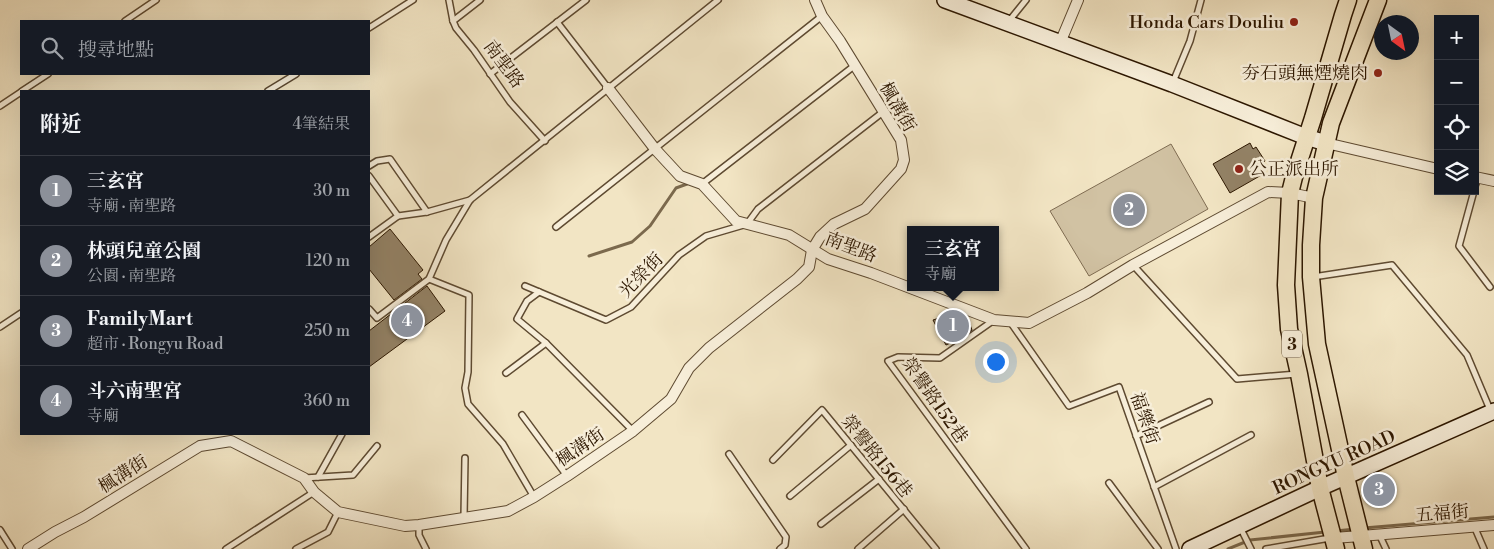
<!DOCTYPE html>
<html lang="zh-TW">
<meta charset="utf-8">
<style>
:root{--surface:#171b24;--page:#20242c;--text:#f1f3f6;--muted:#9ea1a6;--line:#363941;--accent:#8c9099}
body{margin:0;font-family:"Libre Bodoni","Noto Serif TC",serif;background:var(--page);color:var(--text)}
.controls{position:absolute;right:15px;top:15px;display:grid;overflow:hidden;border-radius:0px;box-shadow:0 5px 20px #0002}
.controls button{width:45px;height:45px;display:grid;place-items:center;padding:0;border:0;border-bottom:1px solid var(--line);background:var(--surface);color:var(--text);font:25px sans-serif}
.compass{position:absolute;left:1374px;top:15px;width:45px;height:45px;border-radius:50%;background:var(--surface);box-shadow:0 5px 20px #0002;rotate:147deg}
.you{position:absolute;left:995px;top:361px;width:18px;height:18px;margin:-12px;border:4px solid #fff;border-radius:50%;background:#1a73e8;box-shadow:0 0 0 8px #1a73e833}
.badge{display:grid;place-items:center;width:32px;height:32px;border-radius:50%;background:var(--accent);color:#fff;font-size:16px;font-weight:700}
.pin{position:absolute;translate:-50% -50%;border:2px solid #fff;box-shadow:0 1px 5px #0006}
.popup{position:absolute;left:907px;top:226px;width:92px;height:65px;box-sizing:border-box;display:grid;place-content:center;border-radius:0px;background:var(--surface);filter:drop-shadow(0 1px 4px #0005);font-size:16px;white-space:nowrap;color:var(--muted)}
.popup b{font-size:19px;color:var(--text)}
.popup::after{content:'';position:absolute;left:50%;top:100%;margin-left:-10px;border:10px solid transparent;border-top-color:var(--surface)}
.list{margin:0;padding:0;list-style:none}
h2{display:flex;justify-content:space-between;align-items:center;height:65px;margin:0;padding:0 20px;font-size:21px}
h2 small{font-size:16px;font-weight:400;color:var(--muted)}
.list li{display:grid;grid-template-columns:32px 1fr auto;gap:15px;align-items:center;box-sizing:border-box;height:70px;padding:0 20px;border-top:1px solid var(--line)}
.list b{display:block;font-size:19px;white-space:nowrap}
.list p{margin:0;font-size:16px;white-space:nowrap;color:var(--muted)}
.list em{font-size:16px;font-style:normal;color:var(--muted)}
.icon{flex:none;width:28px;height:28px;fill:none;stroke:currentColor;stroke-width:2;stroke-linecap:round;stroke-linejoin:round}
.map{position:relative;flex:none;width:1494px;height:549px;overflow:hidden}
.search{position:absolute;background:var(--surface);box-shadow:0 5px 20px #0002;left:20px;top:20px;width:350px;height:55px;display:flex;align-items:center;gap:12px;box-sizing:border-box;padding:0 18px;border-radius:0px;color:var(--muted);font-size:19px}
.panel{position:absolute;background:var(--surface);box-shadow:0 5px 20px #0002;left:20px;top:90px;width:350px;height:345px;border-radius:0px}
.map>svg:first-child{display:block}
.green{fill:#d1c2a3;stroke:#7f6c52}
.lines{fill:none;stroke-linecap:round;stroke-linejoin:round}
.stream{stroke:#7b694d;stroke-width:3}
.building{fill:#938266;stroke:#2d1700}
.lane-casing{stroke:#5e4a31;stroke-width:8}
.street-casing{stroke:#5e4a31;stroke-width:12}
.secondary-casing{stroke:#2d1700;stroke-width:18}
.primary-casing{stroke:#2d1700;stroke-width:19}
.lane{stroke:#f7eed9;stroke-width:5}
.street{stroke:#f7eed9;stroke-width:10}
.secondary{stroke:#f7eed9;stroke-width:15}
.primary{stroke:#f2e5c4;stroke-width:16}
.poi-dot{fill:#8f2418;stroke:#f7eed9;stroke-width:2}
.labels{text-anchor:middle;stroke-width:5;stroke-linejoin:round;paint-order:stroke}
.shield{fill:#f7eed9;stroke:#6a5841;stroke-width:1}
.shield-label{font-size:16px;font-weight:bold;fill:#2d1700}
.poi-label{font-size:18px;fill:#2d1700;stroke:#f7eed9;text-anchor:end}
.street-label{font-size:18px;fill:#2d1700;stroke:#f7eed9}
</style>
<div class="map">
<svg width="1494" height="549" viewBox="0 0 1494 549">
<rect width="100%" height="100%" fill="#f2e5c4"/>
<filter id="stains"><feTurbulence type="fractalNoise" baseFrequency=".004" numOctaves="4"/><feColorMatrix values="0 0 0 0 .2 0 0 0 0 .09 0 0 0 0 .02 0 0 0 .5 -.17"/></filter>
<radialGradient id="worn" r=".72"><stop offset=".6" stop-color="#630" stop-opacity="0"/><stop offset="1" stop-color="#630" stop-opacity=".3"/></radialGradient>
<path class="green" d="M1171 144 1208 209 1089 276 1050 211Z"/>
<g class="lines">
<g class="stream">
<path d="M589 256 632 242 650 226 676 188 687 184"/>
<path d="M1364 528 1494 517"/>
<path d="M1336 531 1355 529"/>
<path d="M1228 549 1250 540 1325 532"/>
</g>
</g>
<g class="building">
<path d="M1250 143 1253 149 1256 147 1265 161 1259 164 1265 173 1230 193 1213 164Z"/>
<path d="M390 229 423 270 418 274 422 279 394 300 369 269V247Z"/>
<path d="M427 286 445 311 369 367V331Z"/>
<path d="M955 313 967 317 972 330 961 338 946 345 933 320Z"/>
</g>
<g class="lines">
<defs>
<g id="lane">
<path d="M449 0 453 21 456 28 474 50 510 102 545 141"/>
<path d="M125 21 156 0"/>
<path d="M453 21 480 0"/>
<path d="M1009 21 1026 0"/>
<path d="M557 22 608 88"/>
<path d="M369 28 413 0"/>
<path d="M490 74 586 0"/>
<path d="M1173 82 1190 41 1201 0"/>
<path d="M22 91 48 74"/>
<path d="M268 91 296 74"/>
<path d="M0 106 21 92"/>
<path d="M369 166 377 161 390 159 427 212"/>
<path d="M369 176 398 216"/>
<path d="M702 184 854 66"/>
<path d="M1475 186 1478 178"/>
<path d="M1474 191 1459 246 1490 287"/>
<path d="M556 227 822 16"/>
<path d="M369 237 398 216 427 212 470 200"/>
<path d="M1133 265 1237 379 1297 374"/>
<path d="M1313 277 1392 265 1467 355 1491 412"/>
<path d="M429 279 469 295 468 372 465 388 468 404 503 444 534 497"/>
<path d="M525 286 606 320 631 307 679 255 706 236 747 224 758 209 883 112"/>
<path d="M539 292 527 301 517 319 546 343 633 431"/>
<path d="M369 309 377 318 429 279 446 240 470 200 718 0"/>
<path d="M994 320 940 358 898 357 888 361 1026 549"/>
<path d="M1011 323 1069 406 1119 387 1176 549"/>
<path d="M0 327 21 313"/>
<path d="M506 373 546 343"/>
<path d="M522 415 567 476"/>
<path d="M1136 436 1209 402"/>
<path d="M729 454 786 537 785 545 780 549"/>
<path d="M773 460 822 410 936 549"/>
<path d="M318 477 342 434"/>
<path d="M304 478 353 475 377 446"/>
<path d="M1109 483 1158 549"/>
<path d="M1154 487 1251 435"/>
<path d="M790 496 851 445"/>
<path d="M464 517 465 458"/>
<path d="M821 524 879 479"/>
<path d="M419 525V535L426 549"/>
<path d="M1474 526 1484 549"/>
<path d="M1240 527 1251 549"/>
<path d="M0 530 12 549"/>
<path d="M1379 534 1386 549"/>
<path d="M226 549 314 492"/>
<path d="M296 549 328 532 338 512"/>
<path d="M858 549 904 509"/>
<path d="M1266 549 1330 538"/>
</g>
<g id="street">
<path d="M1060 43 1078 0"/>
<path d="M608 88 655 149 680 176 702 184 736 221 789 235 828 259 871 273 994 320 1029 323 1087 293 1133 265 1268 192 1290 193 1314 198"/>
<path d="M1326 143 1438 169"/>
<path d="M1475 177 1494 181"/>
<path d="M1333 538 1361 536 1494 525"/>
<path d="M28 549 55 532 84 517 200 446 231 441 304 478 314 492 338 512 405 526 419 525 508 511 534 497 567 476 633 431 671 399 689 368 709 348 797 279 809 267 812 250 820 237 834 224 865 209 901 169 904 160 901 140 840 41 822 16 815 0"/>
</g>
<g id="secondary">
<path d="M945 0 1172 84 1306 137 1326 143"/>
<path d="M1190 549 1320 488 1494 411"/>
</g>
<g id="primary">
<path d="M1336 549 1320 488 1299 374 1289 329 1286 285 1290 193 1294 177 1313 118 1343 15 1348 0"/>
<path d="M1364 549 1346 477 1317 344 1311 277V245L1314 198 1331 123 1378 0"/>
</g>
</defs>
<use href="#lane" class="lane-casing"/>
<use href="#street" class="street-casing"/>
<use href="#secondary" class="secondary-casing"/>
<use href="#primary" class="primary-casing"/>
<use href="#lane" class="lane"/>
<use href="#street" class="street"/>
<use href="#secondary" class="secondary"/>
<use href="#primary" class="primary"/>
</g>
<g class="poi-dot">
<circle cx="1294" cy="22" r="5"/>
<circle cx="1378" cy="73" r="5"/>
<circle cx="1239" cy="169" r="5"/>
</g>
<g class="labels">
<rect class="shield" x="1282" y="330.5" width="20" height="27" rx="4"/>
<g class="shield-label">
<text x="1292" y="350">3</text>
</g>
<g class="poi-label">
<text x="1284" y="28">Honda Cars Douliu</text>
<text x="1368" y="79">夯石頭無煙燒肉</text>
<text x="1249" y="175" text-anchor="start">公正派出所</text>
</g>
<g class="street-label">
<text transform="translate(504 64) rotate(54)" y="6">南聖路</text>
<text transform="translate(898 107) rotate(60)" y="6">楓溝街</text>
<text transform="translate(851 247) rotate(21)" y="6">南聖路</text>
<text transform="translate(641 275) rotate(-46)" y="6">光榮街</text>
<text transform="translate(935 400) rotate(55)" y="6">榮譽路152巷</text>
<text transform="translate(1145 418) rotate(71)" y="6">福樂街</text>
<text transform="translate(580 447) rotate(-34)" y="6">楓溝街</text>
<text transform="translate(877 456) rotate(51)" y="6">榮譽路156巷</text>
<text transform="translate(1334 462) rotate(-24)" y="6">RONGYU ROAD</text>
<text transform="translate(123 474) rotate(-32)" y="6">楓溝街</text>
<text transform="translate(1442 513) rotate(-5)" y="6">五福街</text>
</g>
</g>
<rect width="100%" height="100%" filter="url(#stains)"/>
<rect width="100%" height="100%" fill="url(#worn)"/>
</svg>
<div class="controls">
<button>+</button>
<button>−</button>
<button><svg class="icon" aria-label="locate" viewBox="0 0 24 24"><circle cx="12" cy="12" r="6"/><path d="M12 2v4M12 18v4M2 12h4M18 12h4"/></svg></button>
<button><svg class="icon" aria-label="layers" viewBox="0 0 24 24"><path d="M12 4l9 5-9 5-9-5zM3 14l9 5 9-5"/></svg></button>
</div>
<svg class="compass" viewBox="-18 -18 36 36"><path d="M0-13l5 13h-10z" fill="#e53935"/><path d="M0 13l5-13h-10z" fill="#9ea1a6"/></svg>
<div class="you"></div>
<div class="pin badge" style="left:953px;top:326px">1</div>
<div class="popup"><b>三玄宮</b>寺廟</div>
<div class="pin badge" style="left:1129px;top:210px">2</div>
<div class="pin badge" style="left:1379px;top:490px">3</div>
<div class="pin badge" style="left:407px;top:321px">4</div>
<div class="search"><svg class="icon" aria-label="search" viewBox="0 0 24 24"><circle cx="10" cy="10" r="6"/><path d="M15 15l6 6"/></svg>搜尋地點</div>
<section class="panel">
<h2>附近<small>4筆結果</small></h2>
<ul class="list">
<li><span class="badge">1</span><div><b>三玄宮</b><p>寺廟 · 南聖路</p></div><em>30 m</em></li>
<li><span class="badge">2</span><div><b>林頭兒童公園</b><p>公園 · 南聖路</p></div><em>120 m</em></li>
<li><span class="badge">3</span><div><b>FamilyMart</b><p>超市 · Rongyu Road</p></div><em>250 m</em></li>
<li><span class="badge">4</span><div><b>斗六南聖宮</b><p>寺廟</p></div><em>360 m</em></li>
</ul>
</section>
</div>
